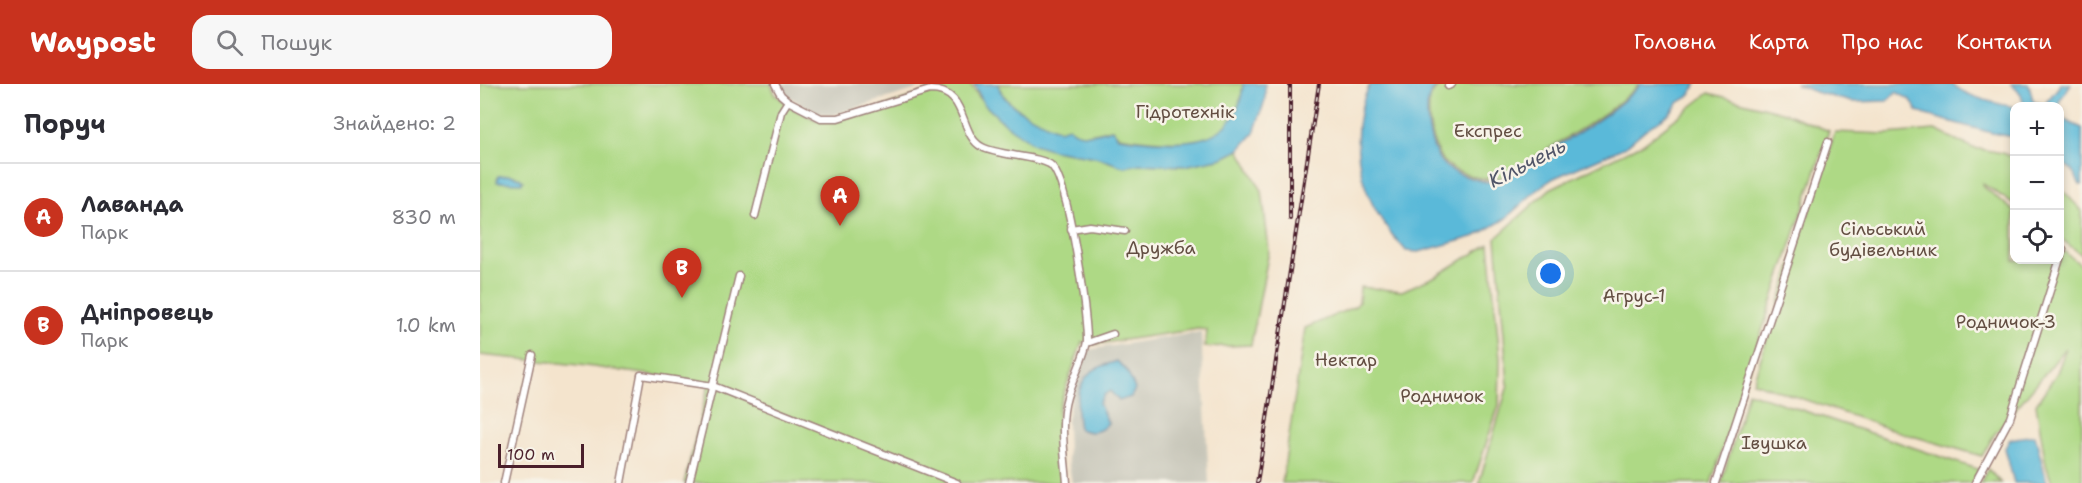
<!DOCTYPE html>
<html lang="uk">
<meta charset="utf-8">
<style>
:root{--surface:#fff;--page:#f7f7f7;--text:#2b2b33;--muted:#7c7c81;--line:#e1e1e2;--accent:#c8321e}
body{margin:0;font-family:"Shantell Sans",sans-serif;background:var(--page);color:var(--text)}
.controls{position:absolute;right:18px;top:18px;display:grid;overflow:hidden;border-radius:12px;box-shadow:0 3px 9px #0003}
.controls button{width:54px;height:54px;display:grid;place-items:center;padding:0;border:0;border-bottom:2px solid var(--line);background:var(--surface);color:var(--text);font:30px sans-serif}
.scale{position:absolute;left:18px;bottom:15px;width:86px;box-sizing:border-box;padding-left:6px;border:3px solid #4a1f2b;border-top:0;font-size:16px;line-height:21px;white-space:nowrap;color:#4a1f2b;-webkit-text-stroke:4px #f7f3e8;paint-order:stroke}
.you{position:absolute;left:1071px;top:190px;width:21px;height:21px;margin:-15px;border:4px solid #fff;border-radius:50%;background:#1a73e8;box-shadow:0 0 0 9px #1a73e833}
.badge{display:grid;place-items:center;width:39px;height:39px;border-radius:50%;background:var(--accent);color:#fff;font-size:20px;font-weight:700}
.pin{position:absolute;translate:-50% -50px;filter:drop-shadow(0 2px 3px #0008)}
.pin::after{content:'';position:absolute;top:32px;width:21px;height:18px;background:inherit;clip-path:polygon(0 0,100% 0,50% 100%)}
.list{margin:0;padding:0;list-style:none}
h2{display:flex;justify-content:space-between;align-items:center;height:78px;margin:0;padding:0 24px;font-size:26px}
h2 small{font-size:20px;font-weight:400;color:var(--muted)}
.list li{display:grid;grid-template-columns:39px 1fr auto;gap:18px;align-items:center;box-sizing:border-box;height:108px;padding:0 24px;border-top:2px solid var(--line)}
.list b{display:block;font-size:22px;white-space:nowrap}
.list p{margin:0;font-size:20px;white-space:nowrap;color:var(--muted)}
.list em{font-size:20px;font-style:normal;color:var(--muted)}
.icon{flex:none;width:33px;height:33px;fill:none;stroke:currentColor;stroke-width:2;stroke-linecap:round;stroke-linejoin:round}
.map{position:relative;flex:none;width:1602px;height:399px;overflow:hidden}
header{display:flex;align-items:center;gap:36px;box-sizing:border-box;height:84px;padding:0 30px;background:var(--accent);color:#fff}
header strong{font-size:28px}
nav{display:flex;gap:33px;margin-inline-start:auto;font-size:21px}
.search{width:420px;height:54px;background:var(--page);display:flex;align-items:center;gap:15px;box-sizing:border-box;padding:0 21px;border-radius:18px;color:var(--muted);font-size:22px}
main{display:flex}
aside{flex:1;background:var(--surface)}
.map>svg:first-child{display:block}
.industrial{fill:#c6c5b8}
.green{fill:#aed985;stroke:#7c7c58;stroke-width:1.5}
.water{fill:#5ab9d9;stroke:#526c82;stroke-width:1.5}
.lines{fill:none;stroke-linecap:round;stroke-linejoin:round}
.minor-casing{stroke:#9f827c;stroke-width:9}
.minor{stroke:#fff;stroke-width:6}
.rail-casing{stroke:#4a1f2b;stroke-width:4}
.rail{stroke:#f7f3e8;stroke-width:1.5;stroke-dasharray:4.5;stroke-linecap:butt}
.labels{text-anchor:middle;stroke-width:5;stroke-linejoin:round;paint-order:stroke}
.park-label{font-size:18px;fill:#634e42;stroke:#f7f3e8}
.water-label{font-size:20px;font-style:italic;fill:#505568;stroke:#f7f3e8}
</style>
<header>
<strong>Waypost</strong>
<div class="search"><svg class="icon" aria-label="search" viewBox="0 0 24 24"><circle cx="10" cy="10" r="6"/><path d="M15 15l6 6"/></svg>Пошук</div>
<nav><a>Головна</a><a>Карта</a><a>Про нас</a><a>Контакти</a></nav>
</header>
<main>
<aside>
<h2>Поруч<small>Знайдено: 2</small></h2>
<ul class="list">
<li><span class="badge">A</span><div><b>Лаванда</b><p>Парк</p></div><em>830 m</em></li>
<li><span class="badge">B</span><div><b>Дніпровець</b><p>Парк</p></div><em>1.0 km</em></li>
</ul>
</aside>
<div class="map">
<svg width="1602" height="399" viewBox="0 0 1602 399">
<rect width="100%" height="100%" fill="#f7f3e8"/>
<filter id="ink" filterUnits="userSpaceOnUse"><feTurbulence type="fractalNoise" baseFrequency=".0167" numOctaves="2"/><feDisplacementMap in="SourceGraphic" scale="12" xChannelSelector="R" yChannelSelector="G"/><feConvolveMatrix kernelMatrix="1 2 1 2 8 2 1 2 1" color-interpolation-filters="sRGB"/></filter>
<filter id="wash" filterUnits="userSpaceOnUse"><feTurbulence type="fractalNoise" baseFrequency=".008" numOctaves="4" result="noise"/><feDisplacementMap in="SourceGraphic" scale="24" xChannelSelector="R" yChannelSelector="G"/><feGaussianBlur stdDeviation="1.35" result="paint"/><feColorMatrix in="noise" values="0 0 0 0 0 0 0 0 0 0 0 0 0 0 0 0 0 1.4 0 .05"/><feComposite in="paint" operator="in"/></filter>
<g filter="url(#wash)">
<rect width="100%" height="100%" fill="#f4e4cd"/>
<g class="industrial">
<path d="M297 0H454L352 31 338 29 311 14 304 9Z"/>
<path d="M721 248 729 399H592L588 376 587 337 595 296 607 266Z"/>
</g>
<g class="green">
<path d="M0 0H291L295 10 312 24 336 36 355 37 415 19 465 0H490L504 20 525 40 573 66 616 73 644 83 660 80 704 82 743 74 759 66 782 107 789 167 771 261 725 263 727 246 718 245 610 261 602 258 578 326 577 357 582 399H204L229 299 99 281 0 271Z"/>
<path d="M518 0H763L764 2C761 13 759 26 752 37 731 68 669 56 638 52L632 45C623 47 614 50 604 50 580 51 523 25 518 0Z"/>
<path d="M961 0H1159C1133 28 1097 47 1065 67 1049 77 1032 92 1013 95 1002 97 975 88 966 80 952 68 944 26 952 10 954 7 958 3 961 0Z"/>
<path d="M1229 9 1305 29 1349 47 1231 399H999L1028 301 1016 154 1070 105 1164 59Z"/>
<path d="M1455 46 1493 64 1523 69 1534 74V120L1503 100 1504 103 1534 127V176H1580V164L1602 182V399H1572L1566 381 1556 320 1577 289 1586 264 1514 351 1502 372 1422 349 1273 298 1355 48 1406 50Z"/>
<path d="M1580 103 1602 127V171L1580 154Z"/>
<path d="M1009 160 1020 275 1019 321 993 399H802L825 244 876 222 879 218 880 203 922 207 956 192Z"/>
<path d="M1268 308 1500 386 1491 399H1241Z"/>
<path d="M1508 385 1521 399H1500Z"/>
</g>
<g class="water">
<path d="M494 0H518C523 24 559 36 579 46L589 43C599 55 619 49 632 45L638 53C689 59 758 71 763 0H785V16L774 49 759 66 743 74 704 82 660 80 644 83 616 73 573 66 554 60 525 40 504 20Z"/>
<path d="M890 0H959C956 3 952 7 950 11 943 28 950 67 964 81 972 89 1000 98 1011 98 1029 96 1046 81 1060 72 1095 51 1133 30 1161 0H1217L1208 13 1199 18 1189 30 1165 46 1145 63 1074 94 1059 104 1025 135 996 152 939 168 926 167C920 159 913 153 908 145 877 104 867 47 890 0Z"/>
<path d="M1315 0H1473C1485 13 1518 20 1534 23V53L1512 49 1446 31 1437 27 1431 16 1416 8 1407 17 1372 18 1335 8Z"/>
<path d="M1531 0H1549L1553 17 1564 21 1581 0H1591L1580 16 1579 22H1544L1541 10Z"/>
<path d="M1580 31 1582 35 1602 44V101H1600L1592 86 1580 77Z"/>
<path d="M31 91 40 94 43 97 42 99 17 98 18 92Z"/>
<path d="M637 277 647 287 655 305 651 313 639 317 630 307 624 311 619 319 628 339C620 349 611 350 599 345 596 328 595 303 610 289 615 283 629 280 637 277Z"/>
<path d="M1555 351 1567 399H1534L1525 364 1530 355Z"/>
</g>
</g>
<g filter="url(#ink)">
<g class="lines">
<defs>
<g id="minor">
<path d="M295 0 301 11 308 17 341 34H358L450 6C489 6 478 50 502 63 518 72 562 72 572 82 589 101 607 228 607 256 607 268 591 299 587 313 579 339 585 371 587 399"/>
<path d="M968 2 972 0"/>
<path d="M275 132 301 28 308 17"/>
<path d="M591 145 610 142 645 147"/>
<path d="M607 259 633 250"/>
<path d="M24 399 52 271"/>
<path d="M141 399 161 291 233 302 477 399"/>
<path d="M209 399 259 192"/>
<path d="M1236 399 1348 58"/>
<path d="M1495 399 1530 334 1583 165"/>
</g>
</defs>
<use href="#minor" class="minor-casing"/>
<use href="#minor" class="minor"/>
<defs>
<g id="rail">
<path d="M810 135V0"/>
<path d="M777 399 839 0"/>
</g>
</defs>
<use href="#rail" class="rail-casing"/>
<use href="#rail" class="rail"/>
</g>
</g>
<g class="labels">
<g class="park-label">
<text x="705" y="34">Гідротехнік</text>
<text x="1008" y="53">Експрес</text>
<text x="1403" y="151">Сільський<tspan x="1403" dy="21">будівельник</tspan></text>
<text x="681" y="170">Дружба</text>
<text x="1154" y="218">Агрус-1</text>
<text x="1526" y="244">Родничок-3</text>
<text x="866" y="282">Нектар</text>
<text x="962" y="318">Родничок</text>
<text x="1294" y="365">Івушка</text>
</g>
<g class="water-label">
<text transform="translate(1047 79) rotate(-27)" y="7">Кільчень</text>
</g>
</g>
</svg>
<div class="controls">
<button>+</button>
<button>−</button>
<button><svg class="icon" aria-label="locate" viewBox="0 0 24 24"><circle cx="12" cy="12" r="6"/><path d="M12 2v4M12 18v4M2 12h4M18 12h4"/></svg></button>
</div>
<div class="scale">100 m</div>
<div class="you"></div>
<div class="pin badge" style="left:360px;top:142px">A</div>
<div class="pin badge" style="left:202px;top:214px">B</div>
</div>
</main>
